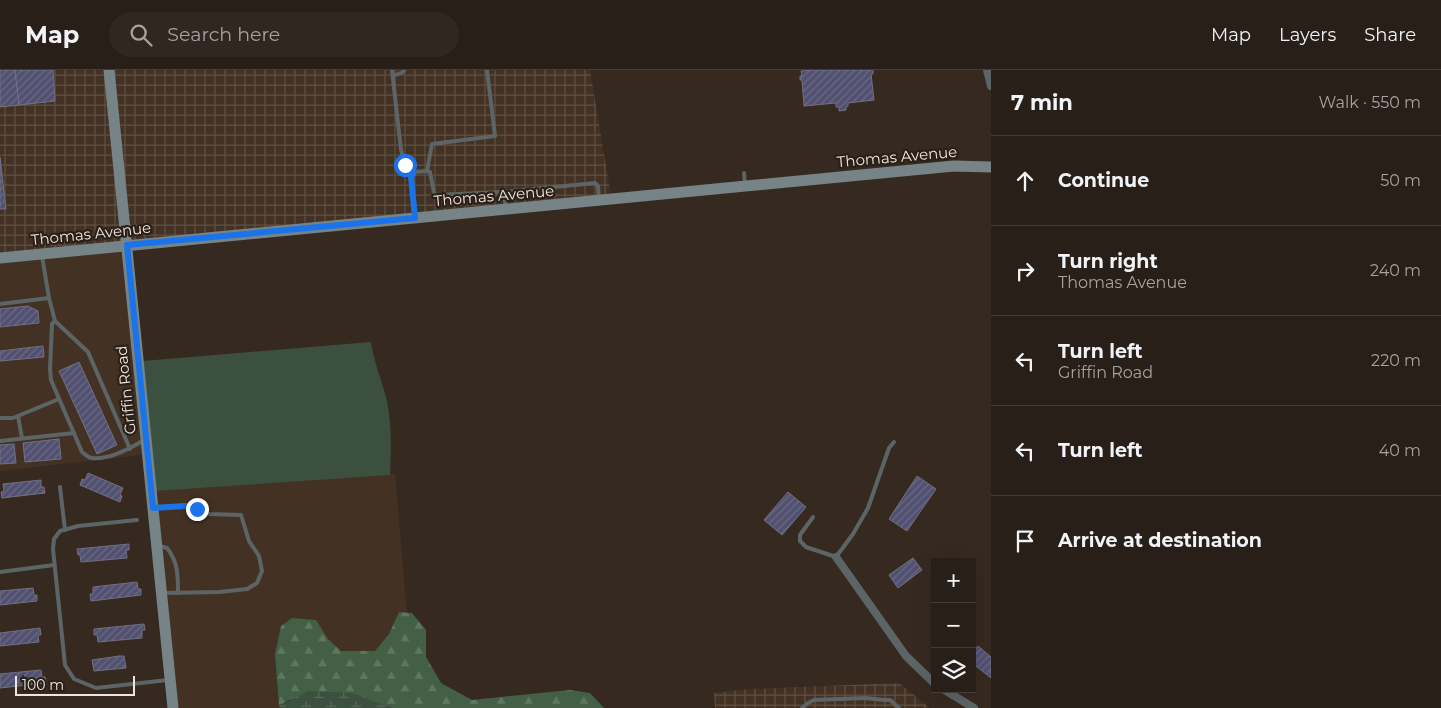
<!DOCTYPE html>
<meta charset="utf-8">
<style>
:root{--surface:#281f18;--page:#302721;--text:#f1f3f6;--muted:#a5a2a2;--line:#443d37}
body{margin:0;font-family:Montserrat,sans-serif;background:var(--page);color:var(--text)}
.controls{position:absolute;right:15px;bottom:15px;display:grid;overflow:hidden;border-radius:0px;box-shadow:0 5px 20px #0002}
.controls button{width:45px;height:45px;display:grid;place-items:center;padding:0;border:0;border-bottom:1px solid var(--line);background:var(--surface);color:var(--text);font:25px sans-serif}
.scale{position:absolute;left:15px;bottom:12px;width:120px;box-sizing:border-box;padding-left:5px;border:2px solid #ede5df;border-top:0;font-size:14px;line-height:18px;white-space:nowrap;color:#ede5df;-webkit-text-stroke:4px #2b2017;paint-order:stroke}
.stop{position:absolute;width:15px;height:15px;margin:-11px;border:4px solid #1a73e8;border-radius:50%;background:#fff}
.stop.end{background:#1a73e8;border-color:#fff;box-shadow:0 1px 5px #0008}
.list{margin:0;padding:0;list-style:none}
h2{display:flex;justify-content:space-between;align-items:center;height:65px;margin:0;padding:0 20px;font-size:21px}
h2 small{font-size:16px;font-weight:400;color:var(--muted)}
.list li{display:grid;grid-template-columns:32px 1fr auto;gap:15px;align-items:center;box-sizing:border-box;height:90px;padding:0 20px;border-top:1px solid var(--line)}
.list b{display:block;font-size:19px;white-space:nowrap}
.list p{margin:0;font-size:16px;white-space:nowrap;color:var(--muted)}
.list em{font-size:16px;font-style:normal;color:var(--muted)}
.icon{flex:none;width:28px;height:28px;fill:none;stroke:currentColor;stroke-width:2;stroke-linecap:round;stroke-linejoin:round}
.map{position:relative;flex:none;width:991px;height:638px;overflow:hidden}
header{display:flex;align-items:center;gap:30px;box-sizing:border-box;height:70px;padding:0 25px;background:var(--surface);border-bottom:1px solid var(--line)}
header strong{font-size:24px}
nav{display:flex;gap:28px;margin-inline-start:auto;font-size:18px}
.search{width:350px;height:45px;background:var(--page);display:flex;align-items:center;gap:12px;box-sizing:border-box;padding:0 18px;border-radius:28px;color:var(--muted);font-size:19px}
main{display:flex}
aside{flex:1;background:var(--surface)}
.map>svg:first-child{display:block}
.built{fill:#433224}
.industrial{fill:url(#industrial-grid)}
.grass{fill:#3b503e}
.forest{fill:url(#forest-firs)}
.wetland{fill:url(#wetland-marsh)}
.building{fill:url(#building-hatch);stroke:#717181}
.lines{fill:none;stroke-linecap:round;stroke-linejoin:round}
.lane{stroke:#5c6566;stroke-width:4}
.street{stroke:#5c6566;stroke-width:8}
.secondary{stroke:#778487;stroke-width:11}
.route{stroke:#1a73e8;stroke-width:6}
.labels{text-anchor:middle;stroke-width:4.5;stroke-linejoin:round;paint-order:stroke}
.street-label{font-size:15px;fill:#ede5df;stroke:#2b2017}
</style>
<header>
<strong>Map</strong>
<div class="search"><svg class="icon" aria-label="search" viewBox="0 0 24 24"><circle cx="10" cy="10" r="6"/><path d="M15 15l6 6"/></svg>Search here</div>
<nav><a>Map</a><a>Layers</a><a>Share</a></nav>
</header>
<main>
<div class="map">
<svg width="991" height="638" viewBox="0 0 991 638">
<defs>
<pattern id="industrial-grid" width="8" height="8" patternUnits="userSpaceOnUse" patternTransform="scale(1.25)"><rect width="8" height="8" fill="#433224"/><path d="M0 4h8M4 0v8" fill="none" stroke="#5e5043"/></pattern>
<pattern id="forest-firs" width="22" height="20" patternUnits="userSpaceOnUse" patternTransform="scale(1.25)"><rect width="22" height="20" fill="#436047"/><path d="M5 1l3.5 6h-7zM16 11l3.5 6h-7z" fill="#5e7761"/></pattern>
<pattern id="wetland-marsh" width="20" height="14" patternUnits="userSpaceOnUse" patternTransform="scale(1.25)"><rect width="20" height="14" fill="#3b503e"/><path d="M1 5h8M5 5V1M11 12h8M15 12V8" fill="none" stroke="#586959"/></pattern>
<pattern id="building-hatch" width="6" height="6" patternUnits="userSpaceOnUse" patternTransform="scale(1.25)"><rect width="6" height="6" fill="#515071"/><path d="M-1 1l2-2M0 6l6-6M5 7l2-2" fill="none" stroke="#6a6985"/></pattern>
</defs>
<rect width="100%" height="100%" fill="#362920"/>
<g class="built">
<path d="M123 180 143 385 0 401V192Z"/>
<path d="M395 404 407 543H399L389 564 376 581H341L328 569 316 550 292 548 281 556 275 584 279 636 281 638H178L156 421Z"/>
</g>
<g class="industrial">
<path d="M0 0H105L122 172 0 184Z"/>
<path d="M114 0H590L611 126 131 171Z"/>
<path d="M899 613 930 638H715L714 623 749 619Z"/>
</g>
<path class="grass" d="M371 272C374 293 382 311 387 331 392 356 391 380 390 405L156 421 143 291Z"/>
<path class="forest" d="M399 542 412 543 426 560V587L441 613 472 630 570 620 590 623 604 638H392L375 632 289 630 279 636 275 584 281 556 292 548 316 550 328 569 341 581H375L389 564Z"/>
<path class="wetland" d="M308 621 353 623 375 632 392 638H281L279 636Z"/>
<g class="building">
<path d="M0 0H15L19 35 0 37Z"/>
<path d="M15 0H53L55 31 19 35Z"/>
<path d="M814 0H873V4H871L874 30 848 33V36L846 37V40L839 41V37H836V33L804 36 802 10H800V6H802L801 1Z"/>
<path d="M0 87 6 139H0Z"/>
<path d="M28 236 38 241 39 253 0 257V239Z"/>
<path d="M43 276 44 287 0 291V281Z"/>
<path d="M79 292 117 375 97 384 59 301Z"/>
<path d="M59 369 61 389 25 392 23 373Z"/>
<path d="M14 374 16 393 0 394V375Z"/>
<path d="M88 403 123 418 120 425 122 426 120 432 80 415 82 409 85 410Z"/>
<path d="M917 406 936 419 907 461 889 449Z"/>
<path d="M41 410V417H44L45 423 2 428 1 422 4 421 3 414Z"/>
<path d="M788 422 806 437 782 465 764 450Z"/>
<path d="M129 474V480H126L127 488 81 492 80 485H78L77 479Z"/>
<path d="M913 488 922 500 898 518 889 505Z"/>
<path d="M137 512 138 519H141V525L91 531 90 524H93V517Z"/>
<path d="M33 518 34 525H37V531L0 535V521Z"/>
<path d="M144 554 145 560H142V568L98 572 97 565H94V559Z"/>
<path d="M40 558 41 565H38L39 572 0 576V563Z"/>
<path d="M978 576 991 587V608L972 593V583Z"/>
<path d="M119 586H124L126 598 94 601 92 590Z"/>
<path d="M41 600 42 607H45L46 613 0 618V604Z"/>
</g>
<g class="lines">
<g class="lane">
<path d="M392 0 401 80 405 95 413 104"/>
<path d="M393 6 403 2 404 0"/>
<path d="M427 101 432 74 495 66 487 0"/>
<path d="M744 103 745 114"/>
<path d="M502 122 595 113 598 116 599 129"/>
<path d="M415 146 411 107 414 102 427 101 430 102 434 123 436 125 502 122 504 124 506 138"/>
<path d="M42 186 49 228 55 251 52 254 50 299 51 310 82 382C86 385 89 388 92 388 109 390 131 378 144 370"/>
<path d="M0 234 49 228"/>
<path d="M55 251 88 282 130 379"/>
<path d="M18 346 22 368"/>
<path d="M0 348H13L59 329"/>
<path d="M0 371 74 363"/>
<path d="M60 417 65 460"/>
<path d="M153 438 185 436 197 439 209 444 241 445 249 471 259 486 262 501 257 513 247 519 219 522 164 523"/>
<path d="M813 447 800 465V471L806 477 836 487 853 464 868 438 889 378 894 372"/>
<path d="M137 450 78 456 60 461 54 469 53 479 65 595 74 609 96 618 168 610"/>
<path d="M159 476 167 478C178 492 178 505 178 523"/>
<path d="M0 502 54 495"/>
<path d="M802 638 808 633 814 630 865 628 884 630H890L899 638"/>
</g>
<g class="street">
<path d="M987 0 991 16"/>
<path d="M836 487 906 586 935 614"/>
<path d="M943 619 974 638"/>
</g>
<g class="secondary">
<path d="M109 0 173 638"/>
<path d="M0 188 954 96 991 97"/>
</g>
</g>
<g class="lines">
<path class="route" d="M197 439 185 436 153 438 127 175 415 148 411 107 413 104 405 95"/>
</g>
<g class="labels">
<g class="street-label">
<text transform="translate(897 87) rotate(-5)" y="5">Thomas Avenue</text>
<text transform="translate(494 126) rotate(-5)" y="5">Thomas Avenue</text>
<text transform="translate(91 164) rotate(-6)" y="5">Thomas Avenue</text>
<text transform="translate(126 320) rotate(-96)" y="5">Griffin Road</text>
</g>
</g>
</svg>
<div class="controls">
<button>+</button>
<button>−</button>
<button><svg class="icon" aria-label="layers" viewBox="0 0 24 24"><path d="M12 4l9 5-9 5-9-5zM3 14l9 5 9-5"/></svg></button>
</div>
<div class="scale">100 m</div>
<div class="stop" style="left:405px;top:95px"></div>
<div class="stop end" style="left:197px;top:439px"></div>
</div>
<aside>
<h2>7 min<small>Walk · 550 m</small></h2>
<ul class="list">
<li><svg class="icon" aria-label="ahead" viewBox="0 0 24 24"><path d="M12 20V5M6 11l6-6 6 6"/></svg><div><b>Continue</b></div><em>50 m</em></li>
<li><svg class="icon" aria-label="right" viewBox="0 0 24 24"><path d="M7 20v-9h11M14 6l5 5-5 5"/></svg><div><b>Turn right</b><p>Thomas Avenue</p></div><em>240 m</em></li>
<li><svg class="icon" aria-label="left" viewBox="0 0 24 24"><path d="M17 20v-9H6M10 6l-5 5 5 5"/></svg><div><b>Turn left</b><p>Griffin Road</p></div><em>220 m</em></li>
<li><svg class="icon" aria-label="left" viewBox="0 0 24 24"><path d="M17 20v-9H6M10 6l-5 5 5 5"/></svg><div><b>Turn left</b></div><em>40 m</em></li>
<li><svg class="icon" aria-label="arrive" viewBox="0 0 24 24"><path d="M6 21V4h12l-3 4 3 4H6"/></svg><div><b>Arrive at destination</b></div></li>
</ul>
</aside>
</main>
